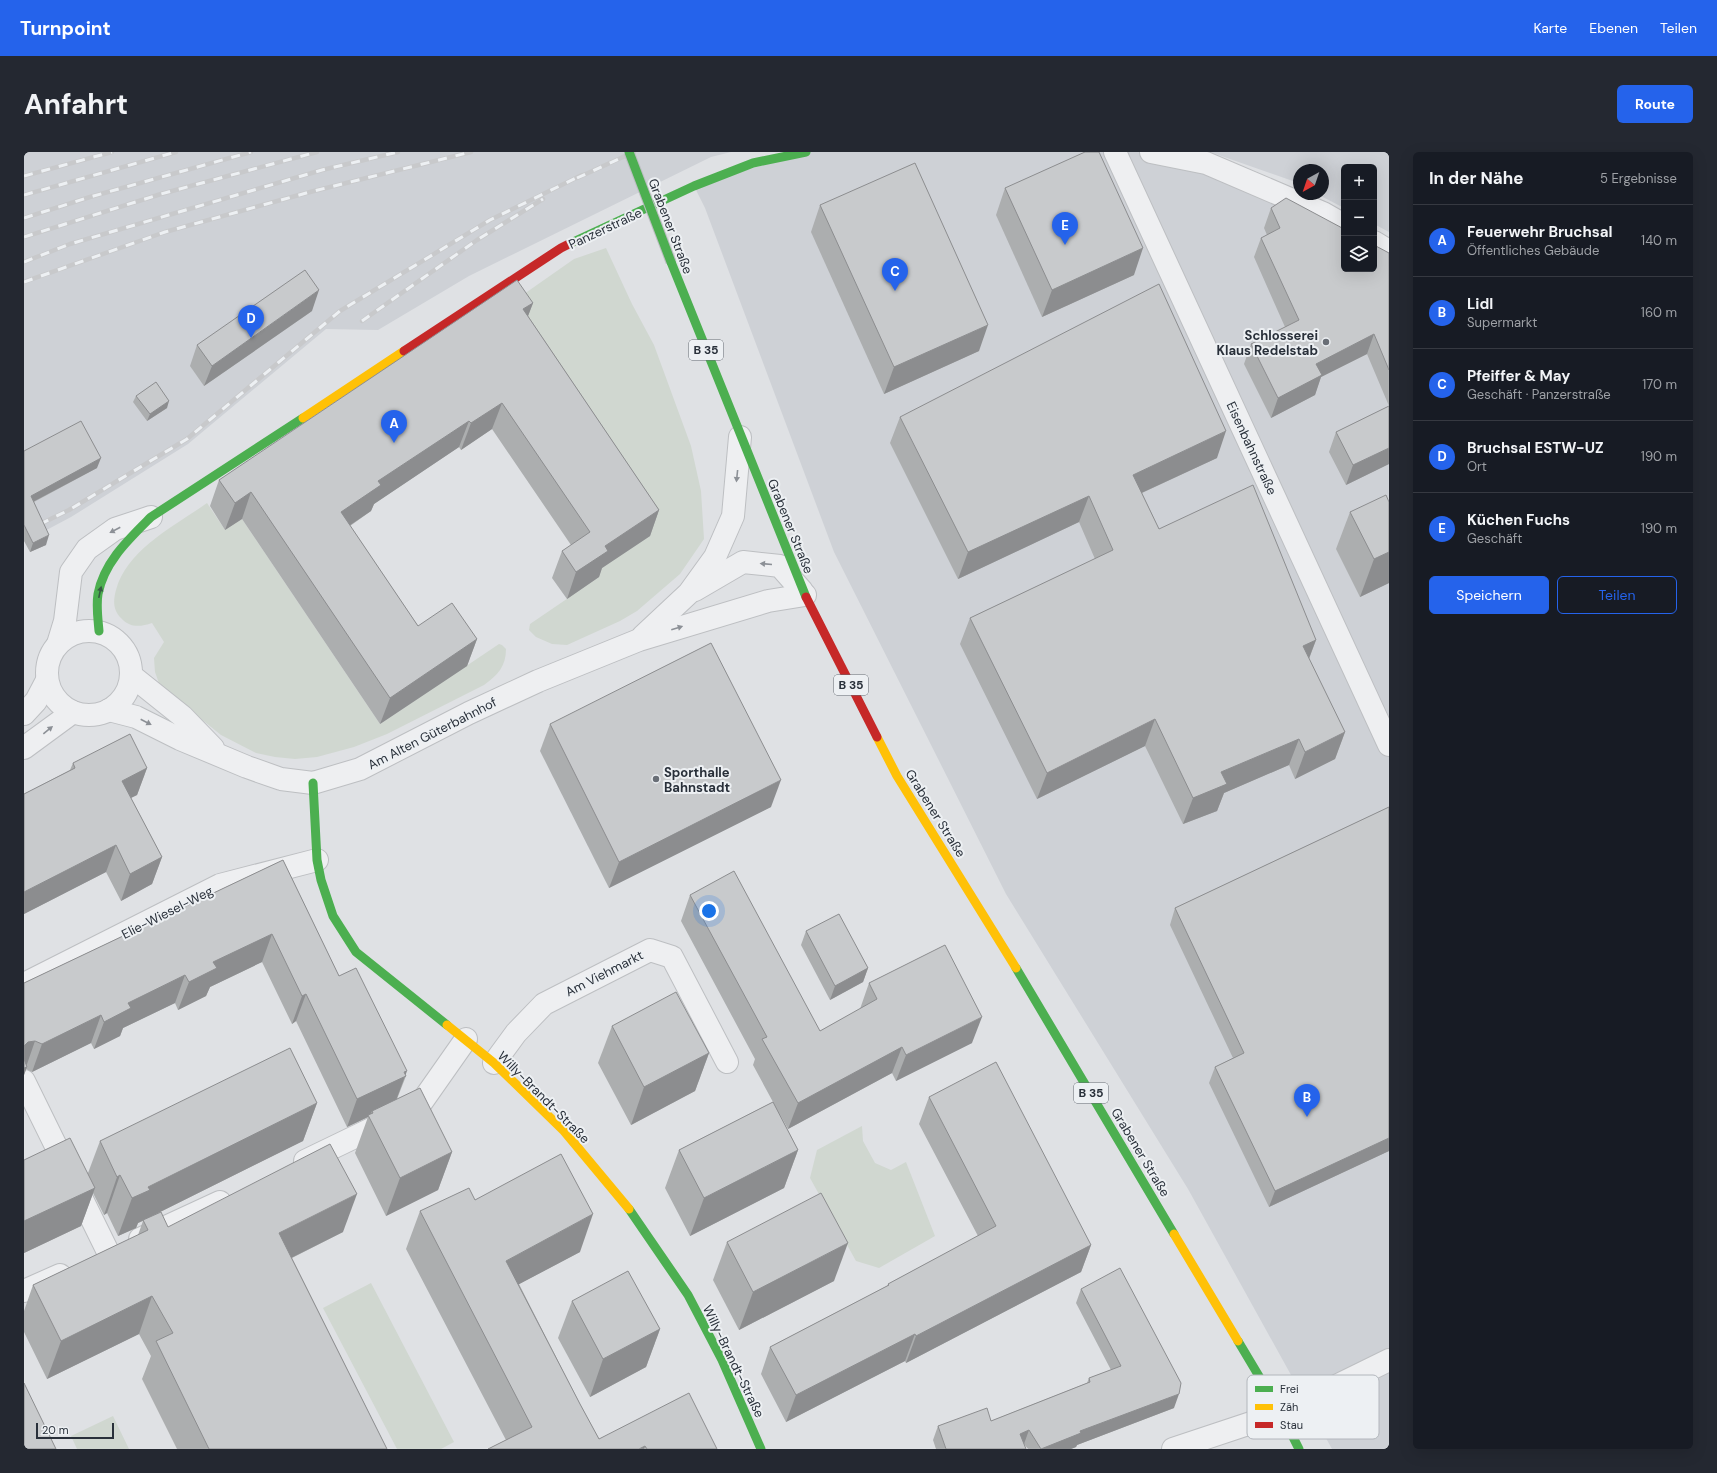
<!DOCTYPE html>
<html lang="de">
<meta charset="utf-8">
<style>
:root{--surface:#171b24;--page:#242831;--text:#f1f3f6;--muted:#9ea1a6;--line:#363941;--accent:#2563eb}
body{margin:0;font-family:"DM Sans",sans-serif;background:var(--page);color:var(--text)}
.controls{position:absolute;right:12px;top:12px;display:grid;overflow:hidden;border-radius:6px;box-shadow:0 4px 16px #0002}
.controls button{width:36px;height:36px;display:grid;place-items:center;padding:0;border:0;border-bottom:1px solid var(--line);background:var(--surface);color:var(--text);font:20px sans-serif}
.compass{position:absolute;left:1269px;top:12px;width:36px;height:36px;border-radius:50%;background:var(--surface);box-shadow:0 4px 16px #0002;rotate:220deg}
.scale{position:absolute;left:12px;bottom:10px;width:78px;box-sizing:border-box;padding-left:4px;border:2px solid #29303a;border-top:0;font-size:11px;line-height:14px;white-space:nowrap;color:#29303a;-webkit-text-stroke:3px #edf0f3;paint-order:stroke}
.you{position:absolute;left:685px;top:759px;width:14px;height:14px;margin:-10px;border:3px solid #fff;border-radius:50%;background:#1a73e8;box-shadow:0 0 0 6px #1a73e833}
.badge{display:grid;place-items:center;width:26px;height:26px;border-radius:50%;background:var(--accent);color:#fff;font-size:13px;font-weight:700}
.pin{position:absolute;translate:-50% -33px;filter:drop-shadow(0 1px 2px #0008)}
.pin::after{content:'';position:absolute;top:21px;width:14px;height:12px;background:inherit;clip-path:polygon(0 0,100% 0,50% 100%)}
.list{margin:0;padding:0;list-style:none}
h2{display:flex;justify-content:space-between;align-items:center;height:52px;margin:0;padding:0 16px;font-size:17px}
h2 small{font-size:13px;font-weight:400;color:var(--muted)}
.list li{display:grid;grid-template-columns:26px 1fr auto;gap:12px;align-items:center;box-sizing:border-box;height:72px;padding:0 16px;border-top:1px solid var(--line)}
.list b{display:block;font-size:15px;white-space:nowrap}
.list p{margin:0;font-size:13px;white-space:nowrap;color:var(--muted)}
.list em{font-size:13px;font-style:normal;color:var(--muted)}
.actions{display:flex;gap:8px;padding:12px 16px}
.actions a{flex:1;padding:9px 0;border:1px solid var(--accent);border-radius:6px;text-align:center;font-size:14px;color:var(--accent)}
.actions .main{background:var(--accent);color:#fff}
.icon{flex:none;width:22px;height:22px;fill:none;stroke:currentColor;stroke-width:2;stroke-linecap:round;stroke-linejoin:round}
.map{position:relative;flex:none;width:1365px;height:1297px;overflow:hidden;border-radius:6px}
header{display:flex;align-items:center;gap:24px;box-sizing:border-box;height:56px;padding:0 20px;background:var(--accent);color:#fff}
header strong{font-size:19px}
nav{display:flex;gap:22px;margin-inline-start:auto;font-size:14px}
.intro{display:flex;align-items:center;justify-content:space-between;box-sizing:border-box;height:96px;padding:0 24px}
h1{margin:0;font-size:28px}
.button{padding:10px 18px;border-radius:6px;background:var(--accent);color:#fff;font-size:14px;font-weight:700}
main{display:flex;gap:24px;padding:0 24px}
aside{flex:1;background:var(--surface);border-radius:6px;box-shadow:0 4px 16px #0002}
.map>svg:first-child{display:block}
.built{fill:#ced1d6}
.green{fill:#d0d7d0}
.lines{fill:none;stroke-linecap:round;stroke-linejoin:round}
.street-casing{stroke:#bdbfc2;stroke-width:24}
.street{stroke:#eeeff1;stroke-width:22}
.fast{stroke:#4caf50;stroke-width:9}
.slow{stroke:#ffc107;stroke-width:9}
.jam{stroke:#c62828;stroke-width:9}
.rail-casing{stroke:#c8c9cb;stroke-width:4.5}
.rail{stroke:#edf0f3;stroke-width:3;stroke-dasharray:9;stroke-linecap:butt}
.fast-bridge-casing{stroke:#bcbec1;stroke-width:11;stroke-linecap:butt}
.fast-bridge{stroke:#4caf50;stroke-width:9}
.wall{fill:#acaeaf}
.shaded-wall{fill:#8c8d8f}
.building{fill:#c8cacc;stroke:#8c8d8f}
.oneway{fill:#8c9096}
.oneway2{fill:#355c42}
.poi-dot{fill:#696e76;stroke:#edf0f3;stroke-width:1.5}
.labels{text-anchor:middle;stroke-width:4;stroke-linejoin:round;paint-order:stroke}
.shield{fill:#edf0f3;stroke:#646a72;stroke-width:1}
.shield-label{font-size:12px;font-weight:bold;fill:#29303a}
.street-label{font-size:13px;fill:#29303a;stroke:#edf0f3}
.poi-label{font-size:13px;font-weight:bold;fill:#29303a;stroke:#edf0f3;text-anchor:end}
.key{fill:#edf0f3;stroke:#b2b6bc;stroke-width:1}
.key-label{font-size:11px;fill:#29303a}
</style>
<header>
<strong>Turnpoint</strong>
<nav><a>Karte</a><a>Ebenen</a><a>Teilen</a></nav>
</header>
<div class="intro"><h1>Anfahrt</h1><a class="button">Route</a></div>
<main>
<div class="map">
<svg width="1365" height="1297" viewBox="0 0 1365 1297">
<rect width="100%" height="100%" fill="#dfe1e4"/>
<g class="built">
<path d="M0 0H707L687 5 445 124 354 178 302 177 164 292 47 365 0 390Z"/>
<path d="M782 0H1127L1299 61 1320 117H1350L1365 99V1297H1308L1164 1037 982 742 810 400 681 56 670 34Z"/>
<path d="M1186 0H1365V80L1350 72V15H1320V56L1293 42H1299V18H1275V32L1266 28Z"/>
</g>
<g class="green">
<path d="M582 96 608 152 630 193 667 294 677 339 680 387 656 422 613 459 596 469 543 493 528 492 512 485 505 478 506 472 575 425 483 154 550 107Z"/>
<path d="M183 351 201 378 218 367 356 572 475 492 478 493 482 497C482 514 474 523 460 533L363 582 330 595 293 605 271 607 251 605 232 601 197 583 136 534 131 520 130 506 140 490 128 471C116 475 106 476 97 466 89 458 89 449 92 438 103 397 151 374 183 351Z"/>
<path d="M838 974 839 989 851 1011 867 1018 882 1010 911 1084 855 1116 832 1109 786 1026 793 998Z"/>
<path d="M347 1131 430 1290 417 1297H373L299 1156Z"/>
<path d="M89 1264 105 1297H53L47 1284Z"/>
</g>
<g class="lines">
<defs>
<g id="street">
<path d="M1091 0 1365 593"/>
<path d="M1127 0 1182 11 1299 61 1320 73"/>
<path d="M1350 90 1365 99"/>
<path d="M671 438 719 410 756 414 778 439"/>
<circle cx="65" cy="521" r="42"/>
<path d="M619 484 665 441 691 405 709 364 716 285"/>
<path d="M34 492 41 469 47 420 63 397 91 377 127 365"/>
<path d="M108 524 158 564 189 596"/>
<path d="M85 558 112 565 156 587 223 615 257 627 289 631 336 617 445 561 514 529 615 488 744 449 781 443"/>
<path d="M0 562 12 549 23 528"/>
<path d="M0 596 49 560"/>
<path d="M0 832 196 733 293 708"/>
<path d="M470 911 492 881 520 852 626 798 648 805 703 910"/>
<path d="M0 929 85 1102"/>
<path d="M281 1009 395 954 442 887"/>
<path d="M116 1087 196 1050"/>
<path d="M0 1139 36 1123"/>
<path d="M1149 1297 1257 1261 1365 1208"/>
</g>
</defs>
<use href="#street" class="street-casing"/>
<use href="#street" class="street"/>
<g class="fast">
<path d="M547 91 670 34 729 11 782 0"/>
<path d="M647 110 782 445"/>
<path d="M75 479C74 467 72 454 74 442 80 410 105 387 127 365L279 266"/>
<path d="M289 631 293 708 297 728 309 764 332 800 423 873"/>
<path d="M992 816 1150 1082"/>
<path d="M605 1057 664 1143 698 1208 737 1297"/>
<path d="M1214 1189 1257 1261 1275 1297"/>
</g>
<g class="slow">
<path d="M279 266 380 199"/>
<path d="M853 585 873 624 992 816"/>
<path d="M423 873 470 911 540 979 605 1057"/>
<path d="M1150 1082 1214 1189"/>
</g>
<g class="jam">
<path d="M380 199 537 96 547 91"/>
<path d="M782 445 853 585"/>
</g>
<defs>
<g id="rail">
<path d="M0 24 88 0"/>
<path d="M553 26 610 0"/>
<path d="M0 43 152 0"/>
<path d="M0 66 66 45 227 0"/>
<path d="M0 85 137 42 293 0"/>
<path d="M0 110 46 92 298 18 374 0"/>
<path d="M0 130 141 80 286 40 447 0"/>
<path d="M338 169 453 88 519 47"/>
<path d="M0 380 45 358 163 287 316 159 466 68 558 23"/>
</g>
</defs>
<use href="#rail" class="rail-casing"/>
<use href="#rail" class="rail"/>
<defs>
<path id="fast-bridge" d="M605 0 647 110"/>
</defs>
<use href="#fast-bridge" class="fast-bridge-casing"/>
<use href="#fast-bridge" class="fast-bridge"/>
</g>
<g class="wall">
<path d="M981 36 1110 123 1018 165 972 63Z"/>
<path d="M796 53 955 199 860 242 787 80Z"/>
<path d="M1247 56 1365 101V312L1322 333 1305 300 1312 280 1365 254 1343 202 1297 225 1291 243 1247 266 1220 212 1227 192 1261 175 1230 105 1237 86 1243 83 1240 76Z"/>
<path d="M509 151 504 164 635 358 626 384 578 416 575 425 543 447 528 426 538 399 547 393 468 277 437 298 435 295 350 352 347 359 326 374 394 474 453 487 443 514 356 572 218 367 201 378 186 354 195 328Z"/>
<path d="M288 159 180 234 166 214 173 193Z"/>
<path d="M112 244 143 256 123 269 109 250Z"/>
<path d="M876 265 1193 306 1118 341 1135 377 1292 488 1285 507 1321 580 1311 607 1271 627 1265 613 1200 641 1193 659 1159 672 1121 594 1013 647 936 492 946 466 1071 407 1055 370 934 427 866 291Z"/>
<path d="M0 299 73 316 10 350 22 393 6 400 0 389Z"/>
<path d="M1365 350V431L1336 445 1312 397 1326 360Z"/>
<path d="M526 572 747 655 585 736 516 599Z"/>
<path d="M49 611 123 616 113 643 107 646 138 705 128 732 97 749 82 720 0 762V642L46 618Z"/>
<path d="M1365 655V999L1245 1055 1185 931 1191 915 1209 906 1146 773 1151 756Z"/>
<path d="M259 708 315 824 382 924 373 947 428 1000 414 1038 362 1064 331 1001 344 965 323 975 272 869 268 872 238 810 186 835 182 844 154 858 151 851 99 876 96 884 70 897 67 891 8 920 2 917 0 923V831Z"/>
<path d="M666 743 796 879 836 857 845 831 948 891 872 929 868 921 764 977 754 959 774 998 760 1036 666 1084 641 1036 655 998 749 950 729 913 731 907 657 769Z"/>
<path d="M782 779 844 816 839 830 806 848 777 793Z"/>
<path d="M588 874 685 901 671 939 607 973 574 911Z"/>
<path d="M905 945 1067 1093 1057 1120 882 1211 881 1209 762 1270 737 1222 746 1195 863 1134 864 1132 954 1084 895 972Z"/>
<path d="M293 951 279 989 128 1064 144 1075 319 1080 268 1106 363 1297H153L118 1227 127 1204 115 1182 23 1227 0 1180V1159L9 1133 114 1083 119 1069 114 1071 112 1076 94 1084 83 1061 80 1063 69 1041 57 1074 0 1101V1008L64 1021 76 989Z"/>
<path d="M451 1048 556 1100 495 1132 556 1252 575 1287 693 1297H464L482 1288 382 1097 396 1059Z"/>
<path d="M703 1090 810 1129 715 1178 689 1128Z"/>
<path d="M1057 1137 1150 1256 1053 1293 1052 1295 1047 1297H1004L1000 1292 1002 1297H912L909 1288 914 1274 967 1269 1063 1231 1065 1226 1087 1218 1052 1151Z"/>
<path d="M548 1149 636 1177 622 1215 566 1245 534 1186Z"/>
</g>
<g class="shaded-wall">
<path d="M1119 96 1110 123 1018 165 1028 138Z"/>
<path d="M295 138 288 159 180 234 188 214Z"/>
<path d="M509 151 499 177V157Z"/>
<path d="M964 173 955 199 860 242 870 215Z"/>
<path d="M1350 182 1343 202 1297 225 1291 243 1247 266 1254 246 1292 212Z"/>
<path d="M145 249 143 256 123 269 126 262Z"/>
<path d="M478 251 468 277 437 298 447 271Z"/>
<path d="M445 269 435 295 350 352 347 359 307 386 317 360 354 329Z"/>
<path d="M1202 279 1193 306 1100 349 1109 323Z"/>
<path d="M1365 296V312L1322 333 1329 313Z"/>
<path d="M77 306 73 316 3 353 7 344Z"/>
<path d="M227 340 218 367 201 378 211 351Z"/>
<path d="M1065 344 1055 370 934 427 944 400Z"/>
<path d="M635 358 626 384 578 416 575 425 543 447 552 420 581 394Z"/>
<path d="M25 383 22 393 6 400 9 391Z"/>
<path d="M1365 400V431L1336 445 1350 407Z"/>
<path d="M453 487 443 514 356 572 366 546Z"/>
<path d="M1292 488 1282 514 1279 494Z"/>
<path d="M1131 567 1121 594 1013 647 1023 621Z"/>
<path d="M1321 580 1311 607 1271 627 1281 600Z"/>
<path d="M1275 587 1265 613 1200 641 1193 659 1159 672 1169 646 1197 620Z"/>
<path d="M123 616 113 643 88 655 98 629Z"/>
<path d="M757 628 747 655 585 736 595 710Z"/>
<path d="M92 693 82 720 0 762V740Z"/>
<path d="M138 705 128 732 97 749 106 722Z"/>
<path d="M248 782 238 810 186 835 182 844 154 858 165 830 189 810Z"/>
<path d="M844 816 839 830 806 848 811 834Z"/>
<path d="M161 823 151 851 99 876 96 884 70 897 80 870 104 851Z"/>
<path d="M282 842 272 869 268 872 278 844Z"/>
<path d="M77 863 67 891 8 920 18 892Z"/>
<path d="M958 865 948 891 872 929 882 903Z"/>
<path d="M11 889 2 915H3L0 923V894L4 890Z"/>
<path d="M878 895 868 921 764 977 774 951Z"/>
<path d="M685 901 671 939 607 973 620 935Z"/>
<path d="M383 919 371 951 349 961 348 959 346 964 344 963V965L323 975 333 947Z"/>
<path d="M293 951 279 989 114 1071 112 1076 94 1084 108 1046 124 1035Z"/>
<path d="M1365 986V999L1245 1055 1251 1039Z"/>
<path d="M774 998 760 1036 666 1084 680 1046Z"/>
<path d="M428 1000 414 1038 362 1064 376 1026Z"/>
<path d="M96 1023 83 1061 80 1063 93 1025Z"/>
<path d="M71 1036 57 1074 0 1101V1069Z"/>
<path d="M333 1042 319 1080 241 1119 255 1081Z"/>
<path d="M569 1062 556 1100 469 1146 482 1109Z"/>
<path d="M824 1091 810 1129 715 1178 729 1140Z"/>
<path d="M1067 1093 1057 1120 882 1211 892 1184Z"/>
<path d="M128 1144 115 1182 23 1227 37 1189Z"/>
<path d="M636 1177 622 1215 566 1245 579 1207Z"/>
<path d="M891 1182 881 1209 762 1270 772 1243Z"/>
<path d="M1155 1242 1150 1256 1053 1293 1052 1295 1047 1297H1017L1056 1279Z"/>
<path d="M1005 1278 1000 1292 991 1296 996 1282Z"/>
<path d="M621 1294 620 1297H615Z"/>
</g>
<g class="building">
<path d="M1061 0H1075L1119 96 1028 138 981 36Z"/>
<path d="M891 11 964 173 870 215 796 53Z"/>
<path d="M1262 46 1320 77V117H1350V93L1365 101V218L1350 182 1292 212 1298 223 1254 246 1227 192 1275 168 1237 86 1256 76 1247 56Z"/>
<path d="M281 118 295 138 188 214 173 193Z"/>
<path d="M493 128 509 151 499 157 635 358 581 394 584 399 552 420 538 399 566 380 478 251 447 271 445 269 354 329 357 333 317 360 394 474 428 451 453 487 366 546 227 340 211 351 195 328Z"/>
<path d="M1135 132 1202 279 1109 323 1135 377 1229 333 1292 488 1279 494 1321 580 1281 600 1275 587 1197 620 1203 632 1169 646 1131 567 1023 621 946 466 1089 398 1065 344 944 400 876 265Z"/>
<path d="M132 230 145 249 126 262 112 244Z"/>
<path d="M1365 254V296L1329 313 1312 280Z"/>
<path d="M57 269 77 306 7 344 25 383 9 391 0 373V299Z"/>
<path d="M1362 343 1365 350V400L1350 407 1326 360Z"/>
<path d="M687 491 757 628 595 710 526 572Z"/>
<path d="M106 582 123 616 98 629 138 705 106 722 92 693 0 740V642L51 616 49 611Z"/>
<path d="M1365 655V986L1251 1039 1191 915 1220 901 1151 756Z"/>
<path d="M259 708 315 824 332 816 383 919 380 920 382 924 333 947 282 842 278 844 248 782 189 810 193 816 165 830 161 823 104 851 107 856 80 870 77 863 18 892 11 889 4 890 0 894V831Z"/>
<path d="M710 719 796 879 853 847 845 831 921 793 958 865 882 903 878 895 774 951 738 887 743 885 666 743Z"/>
<path d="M815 762 844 816 811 834 782 779Z"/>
<path d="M652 840 685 901 620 935 588 874Z"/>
<path d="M266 896 293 951 124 1035 126 1038 108 1046 96 1023 93 1025 76 989Z"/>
<path d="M0 907 3 915 0 916Z"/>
<path d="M972 910 1067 1093 892 1184 891 1182 772 1243 746 1195 865 1133 864 1132 972 1074 905 945Z"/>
<path d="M396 936 428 1000 376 1026 344 963 349 961 348 959Z"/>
<path d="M749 950 774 998 680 1046 655 998Z"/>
<path d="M46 986 71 1036 0 1069V1008Z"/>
<path d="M306 992 333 1042 255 1081 363 1297H185L132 1189 149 1181 128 1144 37 1189 9 1133 124 1078 119 1068 137 1060 144 1075Z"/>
<path d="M537 1002 569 1062 482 1109 556 1252 575 1287 665 1241 693 1297H623L621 1294 615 1297H464L508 1275 396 1059 445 1036 451 1048Z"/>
<path d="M797 1041 824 1091 729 1140 703 1090Z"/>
<path d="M1096 1116 1157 1231 1155 1242 1056 1279 1057 1281 1017 1297 1005 1278 996 1282 1002 1297H922L914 1274 963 1256 967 1269 1066 1230 1065 1226 1097 1214 1057 1137Z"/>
<path d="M604 1119 636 1177 579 1207 548 1149Z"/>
<path d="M0 1231 32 1297H0Z"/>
</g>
<defs><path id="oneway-solid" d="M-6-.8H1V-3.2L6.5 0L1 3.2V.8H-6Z"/></defs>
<g class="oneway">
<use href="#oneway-solid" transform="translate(713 324) rotate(96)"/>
<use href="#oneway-solid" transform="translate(91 378) rotate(152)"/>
<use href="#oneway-solid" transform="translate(742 412) rotate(-175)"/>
<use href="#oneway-solid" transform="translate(653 476) rotate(-17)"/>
<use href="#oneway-solid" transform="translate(122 570) rotate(27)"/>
<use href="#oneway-solid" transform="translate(24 578) rotate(-39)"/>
</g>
<use class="oneway2" href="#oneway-solid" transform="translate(76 440) rotate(-78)"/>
<g class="poi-dot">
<circle cx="1302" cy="190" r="4"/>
<circle cx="632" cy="627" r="4"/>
</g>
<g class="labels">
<g class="shield">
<rect x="665" y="188" width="34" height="20" rx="3"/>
<rect x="810" y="523" width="34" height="20" rx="3"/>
<rect x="1050" y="931" width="34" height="20" rx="3"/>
</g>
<g class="shield-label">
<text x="682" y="202">B 35</text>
<text x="827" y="537">B 35</text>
<text x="1067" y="945">B 35</text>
</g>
<g class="street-label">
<text transform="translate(647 74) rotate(69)" y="5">Grabener Straße</text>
<text transform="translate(581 76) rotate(-25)" y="5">Panzerstraße</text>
<text transform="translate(1228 296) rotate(65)" y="5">Eisenbahnstraße</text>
<text transform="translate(767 374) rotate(68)" y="5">Grabener Straße</text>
<text transform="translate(408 581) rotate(-27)" y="5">Am Alten Güterbahnhof</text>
<text transform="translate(912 661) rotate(58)" y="5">Grabener Straße</text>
<text transform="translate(143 760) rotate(-27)" y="5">Elie-Wiesel-Weg</text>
<text transform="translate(580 821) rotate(-27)" y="5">Am Viehmarkt</text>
<text transform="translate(520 945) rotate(45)" y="5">Willy-Brandt-Straße</text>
<text transform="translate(1117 1000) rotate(59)" y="5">Grabener Straße</text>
<text transform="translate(710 1209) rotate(64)" y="5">Willy-Brandt-Straße</text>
</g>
<g class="poi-label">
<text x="1294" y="188">Schlosserei<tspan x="1294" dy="15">Klaus Redelstab</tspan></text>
<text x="640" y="625" text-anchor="start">Sporthalle<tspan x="640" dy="15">Bahnstadt</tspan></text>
</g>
</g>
<rect x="1223" y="1223" width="132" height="64" rx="6" class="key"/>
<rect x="1231" y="1234" width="18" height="6" fill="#4caf50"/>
<rect x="1231" y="1252" width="18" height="6" fill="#ffc107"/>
<rect x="1231" y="1270" width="18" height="6" fill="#c62828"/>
<g class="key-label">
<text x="1256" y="1241">Frei</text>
<text x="1256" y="1259">Zäh</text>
<text x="1256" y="1277">Stau</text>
</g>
</svg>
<div class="controls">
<button>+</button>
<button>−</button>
<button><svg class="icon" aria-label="layers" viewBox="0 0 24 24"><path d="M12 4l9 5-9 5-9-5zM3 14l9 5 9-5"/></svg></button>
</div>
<svg class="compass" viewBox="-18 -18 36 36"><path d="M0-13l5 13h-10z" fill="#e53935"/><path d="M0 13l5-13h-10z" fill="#9ea1a6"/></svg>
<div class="scale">20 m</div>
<div class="you"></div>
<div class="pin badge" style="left:370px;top:291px">A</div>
<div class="pin badge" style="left:1283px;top:965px">B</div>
<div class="pin badge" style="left:871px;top:139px">C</div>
<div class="pin badge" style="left:227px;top:186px">D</div>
<div class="pin badge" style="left:1041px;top:93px">E</div>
</div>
<aside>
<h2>In der Nähe<small>5 Ergebnisse</small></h2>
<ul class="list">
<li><span class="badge">A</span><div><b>Feuerwehr Bruchsal</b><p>Öffentliches Gebäude</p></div><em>140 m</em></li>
<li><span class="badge">B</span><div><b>Lidl</b><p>Supermarkt</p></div><em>160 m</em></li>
<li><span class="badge">C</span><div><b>Pfeiffer &amp; May</b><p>Geschäft · Panzerstraße</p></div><em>170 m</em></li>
<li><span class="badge">D</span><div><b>Bruchsal ESTW-UZ</b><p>Ort</p></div><em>190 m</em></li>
<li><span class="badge">E</span><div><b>Küchen Fuchs</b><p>Geschäft</p></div><em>190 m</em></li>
</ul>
<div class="actions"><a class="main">Speichern</a><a>Teilen</a></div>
</aside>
</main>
